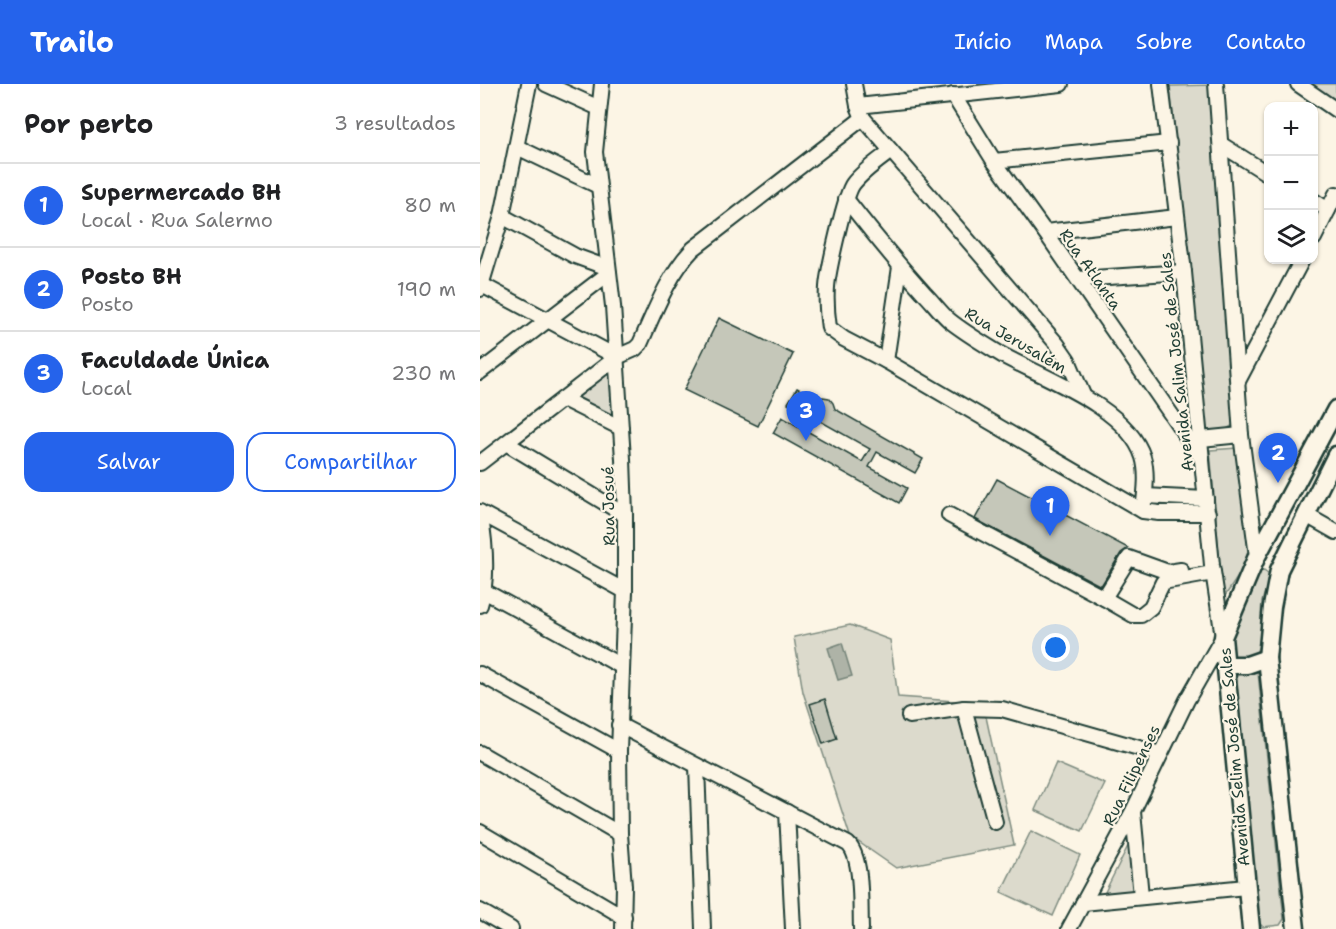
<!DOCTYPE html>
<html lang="pt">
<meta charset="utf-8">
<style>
:root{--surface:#fff;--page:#f6f6f6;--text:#202124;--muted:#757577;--line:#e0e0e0;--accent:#2563eb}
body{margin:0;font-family:"Shantell Sans",sans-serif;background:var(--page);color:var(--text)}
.controls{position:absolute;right:18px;top:18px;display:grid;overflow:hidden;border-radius:12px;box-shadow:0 2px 4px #0004}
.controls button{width:54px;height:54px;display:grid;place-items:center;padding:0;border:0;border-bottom:2px solid var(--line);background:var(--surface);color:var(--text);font:30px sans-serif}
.you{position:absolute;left:576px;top:564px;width:21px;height:21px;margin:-15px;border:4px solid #fff;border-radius:50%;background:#1a73e8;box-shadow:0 0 0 9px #1a73e833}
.badge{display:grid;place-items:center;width:39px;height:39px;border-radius:50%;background:var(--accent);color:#fff;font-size:20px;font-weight:700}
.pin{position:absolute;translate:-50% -50px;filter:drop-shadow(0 2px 3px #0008)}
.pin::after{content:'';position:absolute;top:32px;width:21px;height:18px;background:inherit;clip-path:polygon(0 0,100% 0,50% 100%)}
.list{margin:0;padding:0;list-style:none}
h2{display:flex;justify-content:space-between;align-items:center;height:78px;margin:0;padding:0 24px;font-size:26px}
h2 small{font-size:20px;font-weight:400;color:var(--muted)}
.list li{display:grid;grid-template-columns:39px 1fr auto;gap:18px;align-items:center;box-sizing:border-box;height:84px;padding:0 24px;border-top:2px solid var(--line)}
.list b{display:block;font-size:22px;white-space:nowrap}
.list p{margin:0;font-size:20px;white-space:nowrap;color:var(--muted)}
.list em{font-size:20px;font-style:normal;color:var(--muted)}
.actions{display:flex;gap:12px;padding:18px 24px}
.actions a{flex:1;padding:14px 0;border:2px solid var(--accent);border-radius:18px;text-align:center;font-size:21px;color:var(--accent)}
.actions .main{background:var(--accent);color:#fff}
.icon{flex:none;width:33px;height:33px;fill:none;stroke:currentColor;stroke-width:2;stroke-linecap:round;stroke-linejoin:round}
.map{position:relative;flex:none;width:856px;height:845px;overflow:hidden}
header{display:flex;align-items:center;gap:36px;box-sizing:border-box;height:84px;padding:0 30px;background:var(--accent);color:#fff}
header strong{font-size:28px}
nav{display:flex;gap:33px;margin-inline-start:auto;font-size:21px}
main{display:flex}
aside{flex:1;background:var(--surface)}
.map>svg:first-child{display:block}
.green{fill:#dcdacc;stroke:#7e8c80;stroke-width:1.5}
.water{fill:#aeb3a7;stroke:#758479;stroke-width:1.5}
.building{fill:#c5c7b9;stroke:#1f3d34;stroke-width:1.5}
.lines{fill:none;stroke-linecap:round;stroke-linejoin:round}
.minor-casing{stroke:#1f3d34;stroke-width:18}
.major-casing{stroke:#1f3d34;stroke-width:21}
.minor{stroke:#fcf5e5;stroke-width:14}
.major{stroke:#fcf5e5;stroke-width:16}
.labels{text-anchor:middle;stroke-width:4.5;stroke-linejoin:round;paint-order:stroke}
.street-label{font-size:16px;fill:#1f3d34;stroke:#fcf5e5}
</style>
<header>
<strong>Trailo</strong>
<nav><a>Início</a><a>Mapa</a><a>Sobre</a><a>Contato</a></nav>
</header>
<main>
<aside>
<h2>Por perto<small>3 resultados</small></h2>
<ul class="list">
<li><span class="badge">1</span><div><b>Supermercado BH</b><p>Local · Rua Salermo</p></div><em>80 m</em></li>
<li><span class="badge">2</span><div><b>Posto BH</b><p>Posto</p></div><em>190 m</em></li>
<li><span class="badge">3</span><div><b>Faculdade Única</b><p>Local</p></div><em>230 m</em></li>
</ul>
<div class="actions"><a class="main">Salvar</a><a>Compartilhar</a></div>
</aside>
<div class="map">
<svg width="856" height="845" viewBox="0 0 856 845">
<rect width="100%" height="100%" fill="#fcf5e5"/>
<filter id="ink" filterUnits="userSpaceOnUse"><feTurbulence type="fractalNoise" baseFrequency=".0167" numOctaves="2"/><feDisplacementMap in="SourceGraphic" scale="12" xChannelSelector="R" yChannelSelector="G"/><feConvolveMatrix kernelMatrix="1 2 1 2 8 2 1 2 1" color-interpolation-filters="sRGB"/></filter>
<g filter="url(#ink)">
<g class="green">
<path d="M825 0H856V20Z"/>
<path d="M732 1 755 340 745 346H727L725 337 690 2Z"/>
<path d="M129 289 133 332 98 313Z"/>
<path d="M757 364 773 470 743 515 730 366Z"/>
<path d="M784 486 789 490C789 499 784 509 782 518 780 534 783 565 772 575L752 574 751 550 780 487Z"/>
<path d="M370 541 410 556 418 613 503 619 534 761 416 784 370 752 323 608 314 553Z"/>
<path d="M761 587H773L778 589 804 835 800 841 783 843 778 838 751 594Z"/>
<path d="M576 679 625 700 602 747 555 726Z"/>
<path d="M551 747 600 771 573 832 521 808Z"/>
<path d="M654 750 658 818 618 822Z"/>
</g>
<path class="water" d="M362 559 372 592 358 596 348 564Z"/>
<g class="building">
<path d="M239 234 313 270 278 342 204 306Z"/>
<path d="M317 304 336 315 343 313 349 314 353 319 355 325 443 375 435 389 397 368 389 383 427 404 419 419 293 349 302 333 382 378 390 365 308 319Z"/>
<path d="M517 395 648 464 641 469 621 502 495 435Z"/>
<path d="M345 615 357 655 343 660 330 620Z"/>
</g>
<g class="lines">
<defs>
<g id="minor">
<path d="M66 0 119 24"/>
<path d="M122 0 115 68 133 222 143 375 145 431V507L139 667 140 750 144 802 143 845"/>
<path d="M374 0 378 22 383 34 577 260 588 276 603 311"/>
<path d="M736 0 761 351 777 472"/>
<path d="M818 0 856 26"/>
<path d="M473 11 514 77 565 148 722 375"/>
<path d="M378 22 581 0"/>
<path d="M742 61 788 90"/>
<path d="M37 63 118 102"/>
<path d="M411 67C398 77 383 87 373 100 365 110 348 188 347 203 346 217 347 230 349 244L364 255 406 277 663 427 679 429H728"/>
<path d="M514 77 689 59"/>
<path d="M366 115C391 147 417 179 444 209 453 218 460 228 469 236 485 249 504 260 522 271 564 294 647 323 663 373 668 389 665 410 663 427"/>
<path d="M834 117 848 126"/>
<path d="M22 132 95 172 128 184"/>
<path d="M565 148 697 133"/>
<path d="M834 154 856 110"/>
<path d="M598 195 704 188"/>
<path d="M2 201 137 273"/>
<path d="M0 205 22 132 49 0"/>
<path d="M406 277 420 183"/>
<path d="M0 288 129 189"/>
<path d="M758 297 822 176"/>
<path d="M83 315 141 344"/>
<path d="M721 355 761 351"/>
<path d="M26 359 145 431"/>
<path d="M0 379 137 273 155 265 160 260C175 227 188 191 213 165L383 34"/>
<path d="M665 412 726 415"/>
<path d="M0 428C5 457 9 493 0 521"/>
<path d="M1 429 145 507"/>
<path d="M469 431 622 513 653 531H661L671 523 683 498 733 489"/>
<path d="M826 431 856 448"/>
<path d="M4 507 141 582"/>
<path d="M624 514 649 474 688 488 701 486"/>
<path d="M0 590 139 667"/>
<path d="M484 624 515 738"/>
<path d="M429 632 484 624 522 625 680 670"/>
<path d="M139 641 368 760C383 774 380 824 381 845"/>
<path d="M0 669 140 750"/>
<path d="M217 682 223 845"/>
<path d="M307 728 313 845"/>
<path d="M653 728 661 812"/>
<path d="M0 748 144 833"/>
<path d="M603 819 766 803"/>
<path d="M0 827 31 845"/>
<path d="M589 845 653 727 707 616 743 553 732 481 704 188 681 0"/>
</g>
<g id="major">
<path d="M745 581H767L787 574"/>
<path d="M771 845 743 553 777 472 856 325"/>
<path d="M816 845 787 574 792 523 799 486 856 371"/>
</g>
</defs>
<use href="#minor" class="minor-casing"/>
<use href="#major" class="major-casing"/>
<use href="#minor" class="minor"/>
<use href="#major" class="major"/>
</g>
</g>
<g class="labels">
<g class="street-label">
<text transform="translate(611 185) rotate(55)" y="6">Rua Atlanta</text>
<text transform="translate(536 256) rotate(30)" y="6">Rua Jerusalém</text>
<text transform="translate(696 278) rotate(-96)" y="6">Avenida Salim José de Sales</text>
<text transform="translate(128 422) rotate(-91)" y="6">Rua Josué</text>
<text transform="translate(754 673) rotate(-95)" y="6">Avenida Selim José de Sales</text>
<text transform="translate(651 691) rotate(-64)" y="6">Rua Filipenses</text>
</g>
</g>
</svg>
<div class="controls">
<button>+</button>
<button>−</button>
<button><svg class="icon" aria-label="layers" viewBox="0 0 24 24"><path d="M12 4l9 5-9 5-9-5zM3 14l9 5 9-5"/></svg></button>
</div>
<div class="you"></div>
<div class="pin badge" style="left:570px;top:452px">1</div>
<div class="pin badge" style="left:798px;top:399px">2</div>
<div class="pin badge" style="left:326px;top:357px">3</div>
</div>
</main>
